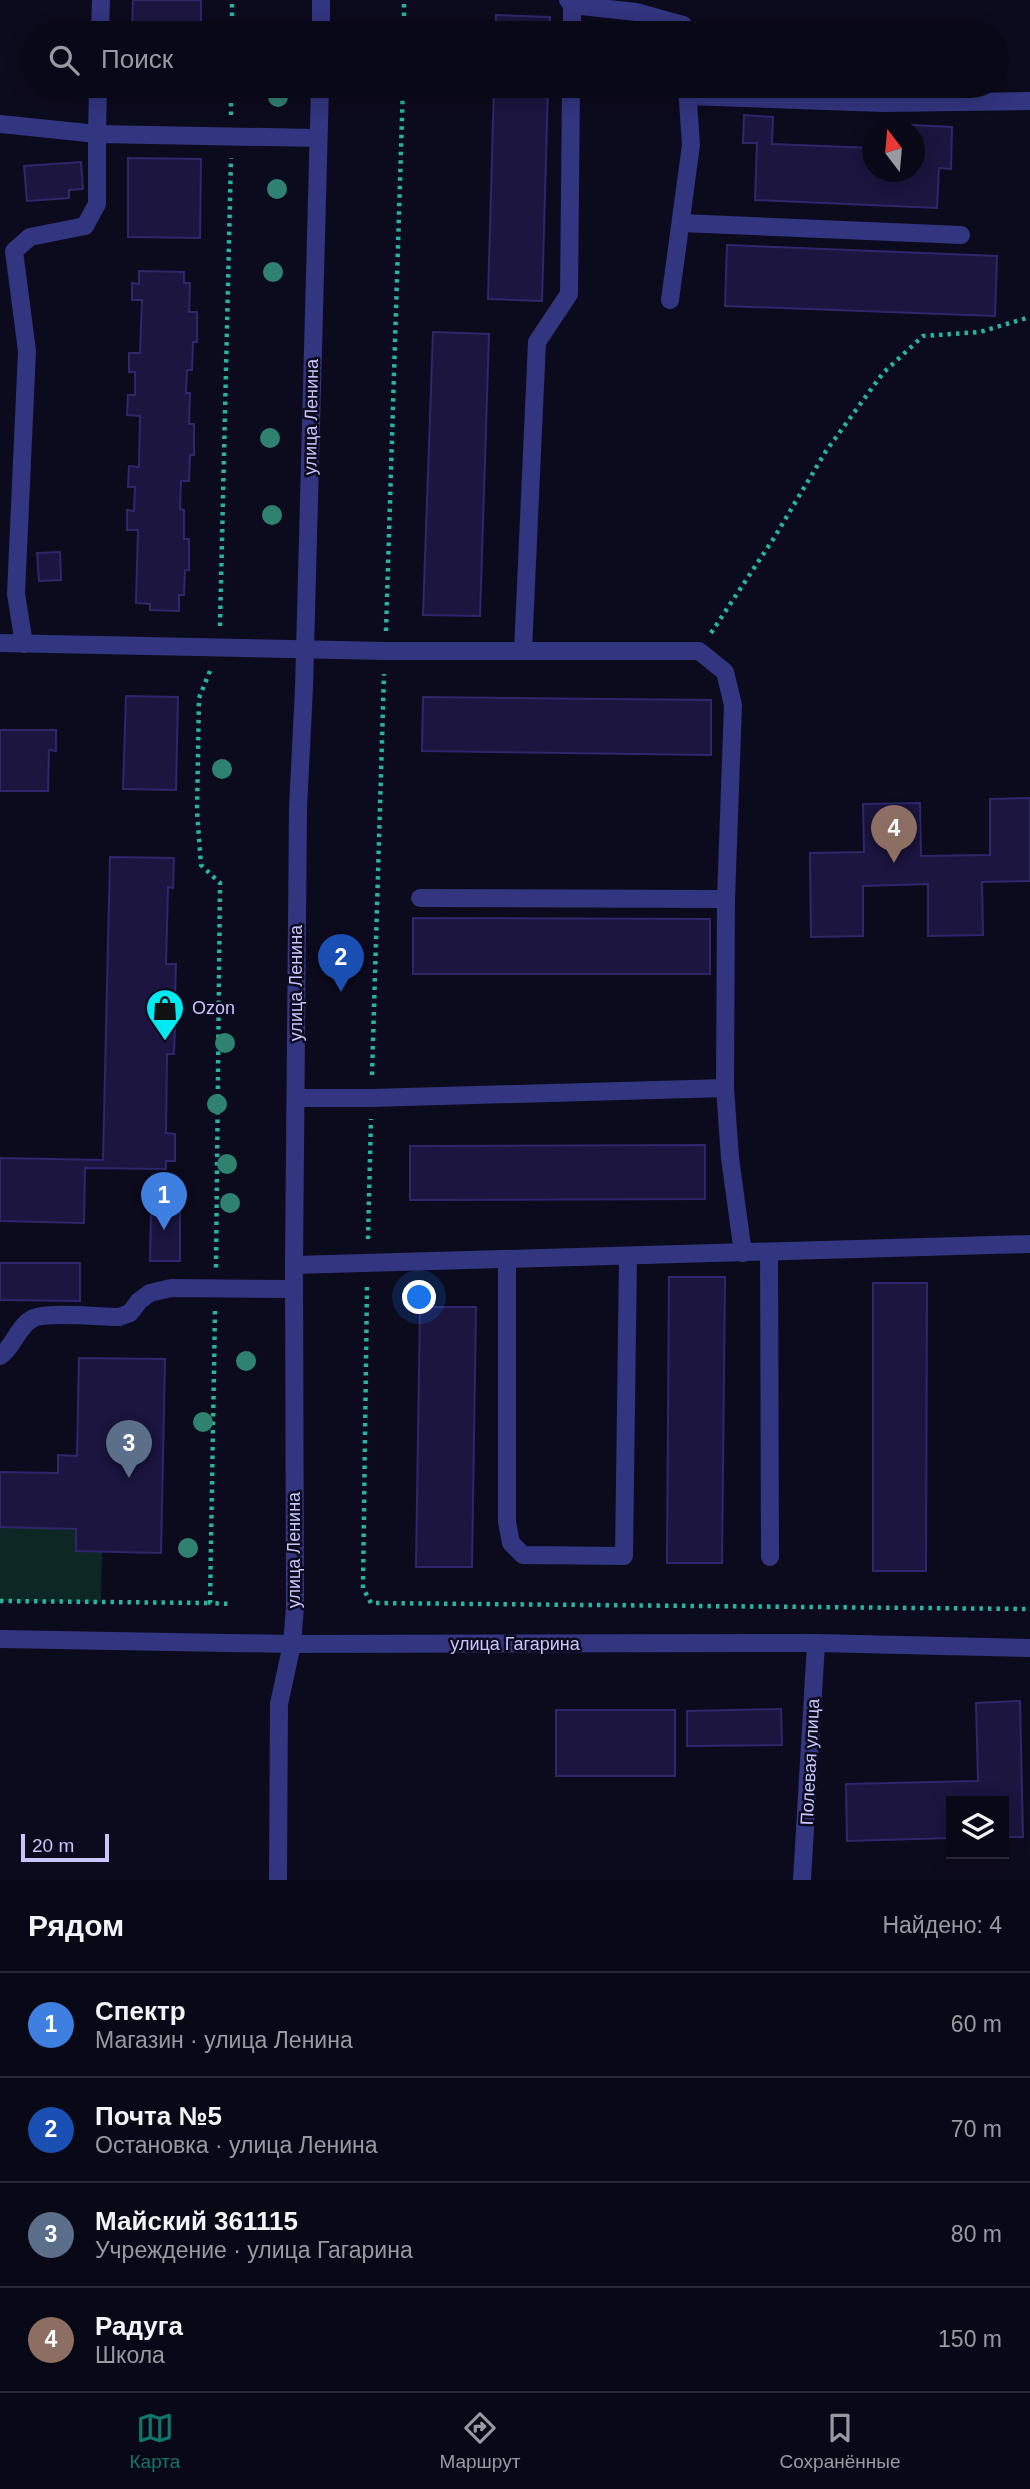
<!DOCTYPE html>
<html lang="ru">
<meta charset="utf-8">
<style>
:root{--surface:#090816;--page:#171623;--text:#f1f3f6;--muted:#999aa1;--line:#292935;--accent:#0f766e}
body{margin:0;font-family:Helvetica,sans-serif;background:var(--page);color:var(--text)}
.controls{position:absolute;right:21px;bottom:21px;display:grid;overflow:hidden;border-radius:0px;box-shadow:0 4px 18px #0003}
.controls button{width:63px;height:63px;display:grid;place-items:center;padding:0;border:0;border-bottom:2px solid var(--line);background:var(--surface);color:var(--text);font:35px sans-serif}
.compass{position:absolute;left:862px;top:119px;width:63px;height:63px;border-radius:50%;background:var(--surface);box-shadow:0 4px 18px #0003;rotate:344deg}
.scale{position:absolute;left:21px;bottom:18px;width:88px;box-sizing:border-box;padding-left:7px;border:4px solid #c9c6ff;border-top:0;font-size:19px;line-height:24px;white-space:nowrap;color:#c9c6ff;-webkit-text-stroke:5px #0c0a1d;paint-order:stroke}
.you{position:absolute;left:420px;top:1298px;width:24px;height:24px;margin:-18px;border:5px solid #fff;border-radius:50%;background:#1a73e8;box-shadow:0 0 0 10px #1a73e833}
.badge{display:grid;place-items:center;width:46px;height:46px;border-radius:50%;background:var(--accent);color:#fff;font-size:23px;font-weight:700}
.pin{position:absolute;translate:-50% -58px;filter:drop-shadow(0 2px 4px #0008)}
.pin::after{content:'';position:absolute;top:37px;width:24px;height:21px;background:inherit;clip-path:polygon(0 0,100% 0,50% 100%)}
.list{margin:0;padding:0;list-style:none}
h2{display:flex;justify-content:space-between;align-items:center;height:91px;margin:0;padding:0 28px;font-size:30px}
h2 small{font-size:23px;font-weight:400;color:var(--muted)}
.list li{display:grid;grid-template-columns:46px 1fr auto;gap:21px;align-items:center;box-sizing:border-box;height:105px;padding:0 28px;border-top:2px solid var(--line)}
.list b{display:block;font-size:26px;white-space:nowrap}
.list p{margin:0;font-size:23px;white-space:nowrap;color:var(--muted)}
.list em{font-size:23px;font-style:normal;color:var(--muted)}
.icon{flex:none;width:38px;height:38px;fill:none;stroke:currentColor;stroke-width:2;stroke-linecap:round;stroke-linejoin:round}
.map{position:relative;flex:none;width:1030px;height:1880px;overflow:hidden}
.search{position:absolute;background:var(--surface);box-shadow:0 4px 18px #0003;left:21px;right:21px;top:21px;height:77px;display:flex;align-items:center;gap:18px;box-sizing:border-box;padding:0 24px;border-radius:38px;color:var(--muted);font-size:26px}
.sheet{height:511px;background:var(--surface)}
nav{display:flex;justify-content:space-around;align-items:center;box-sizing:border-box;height:98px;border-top:2px solid var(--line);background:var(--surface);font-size:19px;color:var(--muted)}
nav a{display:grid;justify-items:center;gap:4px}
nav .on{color:var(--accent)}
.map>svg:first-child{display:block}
.green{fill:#0d2724}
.building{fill:#1b153f;stroke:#2f266c;stroke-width:2}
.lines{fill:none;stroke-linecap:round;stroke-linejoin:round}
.path{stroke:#26b4a1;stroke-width:4.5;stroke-dasharray:3.5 5;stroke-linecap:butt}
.minor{stroke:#32357f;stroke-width:18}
.tree{fill:#2f8270}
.labels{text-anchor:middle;stroke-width:5;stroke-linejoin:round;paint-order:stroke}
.street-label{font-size:18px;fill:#c9c6ff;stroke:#0c0a1d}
.poi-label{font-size:18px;fill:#c9c6ff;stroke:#0c0a1d;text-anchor:start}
</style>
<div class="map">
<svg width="1030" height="1880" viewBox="0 0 1030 1880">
<rect width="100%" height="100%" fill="#0c0a1d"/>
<path class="green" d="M0 1527 76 1529V1551L102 1552 101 1602 0 1601Z"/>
<g class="building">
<path d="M133 0H201V33H132Z"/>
<path d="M496 15 550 17V33H495Z"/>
<path d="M494 86H548L542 301 488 299Z"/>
<path d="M744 115 773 117 772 144 872 148V172H914V130H912V125L952 127 951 169 939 168 937 208 755 200 757 143H743Z"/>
<path d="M128 158 201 159 200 238 128 237Z"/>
<path d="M81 162 83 189 69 190V198L27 201 24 166Z"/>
<path d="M727 245 997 256 995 316 725 306Z"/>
<path d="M139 271 184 272V283H190L189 312H197V342H193L192 370H187L186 393H190L189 424H194V455H190L189 481H181L180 509 184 510V539H189V570H185L184 595H179V611L150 610V604L136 603 138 530H127V510L134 511 135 487H128L129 466 139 467 140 416 127 415 128 395H135V372H129V353H140L142 300H132V283L139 284Z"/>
<path d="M433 332 489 334 480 616 423 615Z"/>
<path d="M60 552 61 580 39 581 37 553Z"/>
<path d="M126 696 178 697 176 790 123 789Z"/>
<path d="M423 697 711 700V755L422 751Z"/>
<path d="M0 730H56V751L49 750 48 791H0Z"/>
<path d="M1030 798V881L982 882 983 935 928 936V884L863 886V936L811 937 810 853 864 852 863 804 920 803 921 856 990 855V799Z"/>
<path d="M110 857 174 858 173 888 168 887 166 964H176L175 997H168L167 1024H175L174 1054H167L166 1133 175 1134V1161H166V1169L85 1168 84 1223 0 1221V1158L103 1160Z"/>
<path d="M413 918 710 919V974H413Z"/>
<path d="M705 1145V1199L410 1200V1146Z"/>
<path d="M151 1213H180V1261H150Z"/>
<path d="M0 1263H80V1301L0 1300Z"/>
<path d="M669 1277H725L722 1563H667Z"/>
<path d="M873 1283H927L926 1571H873Z"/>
<path d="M420 1307H476L472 1567H416Z"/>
<path d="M79 1358 165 1359 161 1553 76 1551V1529L0 1527V1472L58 1473V1455L77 1456Z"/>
<path d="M1020 1701 1023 1837H1004V1801H951V1838L847 1841 846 1784 978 1781 976 1703Z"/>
<path d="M781 1709 782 1745 687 1746V1711Z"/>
<rect x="556" y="1710" width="119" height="66"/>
</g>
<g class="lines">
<g class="path">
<path d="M232 33V0"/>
<path d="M404 33V0"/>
<path d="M231 115V86"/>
<path d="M220 626 231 158"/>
<path d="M386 631 403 86"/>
<path d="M711 633 774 538 826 451 883 373 923 336 980 332 1030 317"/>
<path d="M210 671 199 698 197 811 201 865 220 883 216 1268"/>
<path d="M372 1075 384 674"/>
<path d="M368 1239 371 1119"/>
<path d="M367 1287 363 1588 371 1603 1030 1609"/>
<path d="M215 1311 210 1603 232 1604"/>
<path d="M0 1601 210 1603"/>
</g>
<g class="minor">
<path d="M568 0 572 5V33"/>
<path d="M572 5 636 12 683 25 684 33"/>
<path d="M100 33 101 0"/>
<path d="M321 33V0"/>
<path d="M688 96 883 103 1030 101"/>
<path d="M0 124 97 134 98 86"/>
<path d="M681 223 961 235"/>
<path d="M670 300 691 145 687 86"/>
<path d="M0 643 385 651H699L725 672 733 705 726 899 725 1088 730 1158 743 1253"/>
<path d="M24 644 16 594 27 351 14 251 30 237 85 226 97 204V134L318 138"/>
<path d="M523 651 537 342 569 294 571 86"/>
<path d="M420 898 726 899"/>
<path d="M296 1098H371L725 1088"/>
<path d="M769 1252 770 1557"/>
<path d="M507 1259V1522L511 1543 523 1555 624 1556 628 1256"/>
<path d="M294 1265 1030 1244"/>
<path d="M0 1356C14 1347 17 1327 32 1319 45 1311 101 1317 119 1317L130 1313 139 1301 150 1293 171 1288 294 1289"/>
<path d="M0 1639 292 1644 816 1643 1030 1648"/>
<path d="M278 1880 279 1704 292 1644 295 1607 294 1265 298 808 304 688 320 86"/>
<path d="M802 1880 816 1643"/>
</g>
</g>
<g class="tree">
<circle cx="278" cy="97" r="10"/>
<circle cx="277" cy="189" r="10"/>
<circle cx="273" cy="272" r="10"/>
<circle cx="270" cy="438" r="10"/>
<circle cx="272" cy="515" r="10"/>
<circle cx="222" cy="769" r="10"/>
<circle cx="225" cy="1043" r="10"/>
<circle cx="217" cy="1104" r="10"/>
<circle cx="227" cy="1164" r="10"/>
<circle cx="230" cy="1203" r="10"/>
<circle cx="246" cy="1361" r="10"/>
<circle cx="203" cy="1422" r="10"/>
<circle cx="188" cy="1548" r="10"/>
</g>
<defs>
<symbol id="shop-pin" viewBox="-11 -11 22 30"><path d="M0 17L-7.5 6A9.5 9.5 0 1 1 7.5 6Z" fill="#00eaf1" stroke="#0c0a1d"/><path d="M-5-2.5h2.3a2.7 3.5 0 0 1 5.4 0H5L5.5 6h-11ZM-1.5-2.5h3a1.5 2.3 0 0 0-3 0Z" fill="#111"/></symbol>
</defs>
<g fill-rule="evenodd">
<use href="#shop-pin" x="143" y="986" width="44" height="60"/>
</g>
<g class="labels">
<g class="street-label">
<text transform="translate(311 417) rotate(-89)" y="6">улица Ленина</text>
<text transform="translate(296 983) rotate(-90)" y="6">улица Ленина</text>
<text transform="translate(294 1550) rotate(-90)" y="6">улица Ленина</text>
<text x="515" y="1650">улица Гагарина</text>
<text transform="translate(810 1762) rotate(-87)" y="6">Полевая улица</text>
</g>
<g class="poi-label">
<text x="192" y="1014">Ozon</text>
</g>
</g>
</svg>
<div class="controls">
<button><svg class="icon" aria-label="layers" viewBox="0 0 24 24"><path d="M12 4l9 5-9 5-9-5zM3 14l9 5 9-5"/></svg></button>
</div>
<svg class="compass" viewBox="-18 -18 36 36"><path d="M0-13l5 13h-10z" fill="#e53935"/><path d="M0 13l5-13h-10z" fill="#999aa1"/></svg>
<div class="scale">20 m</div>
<div class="you"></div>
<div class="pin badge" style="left:164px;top:1230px;background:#3f7fe0">1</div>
<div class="pin badge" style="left:341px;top:992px;background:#1a4fb4">2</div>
<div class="pin badge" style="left:129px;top:1478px;background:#5c6f8a">3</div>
<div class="pin badge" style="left:894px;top:863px;background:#8d6e63">4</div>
<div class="search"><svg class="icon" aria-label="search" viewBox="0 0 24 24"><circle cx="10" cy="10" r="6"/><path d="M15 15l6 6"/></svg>Поиск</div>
</div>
<section class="sheet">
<h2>Рядом<small>Найдено: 4</small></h2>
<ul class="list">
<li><span class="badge" style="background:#3f7fe0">1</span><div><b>Спектр</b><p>Магазин · улица Ленина</p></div><em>60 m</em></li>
<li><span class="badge" style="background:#1a4fb4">2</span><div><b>Почта №5</b><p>Остановка · улица Ленина</p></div><em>70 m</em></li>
<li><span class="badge" style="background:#5c6f8a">3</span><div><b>Майский 361115</b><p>Учреждение · улица Гагарина</p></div><em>80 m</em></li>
<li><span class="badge" style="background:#8d6e63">4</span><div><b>Радуга</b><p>Школа</p></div><em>150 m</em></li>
</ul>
</section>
<nav>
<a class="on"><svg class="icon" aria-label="map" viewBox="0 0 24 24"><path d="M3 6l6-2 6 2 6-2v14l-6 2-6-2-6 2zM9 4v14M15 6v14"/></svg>Карта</a>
<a><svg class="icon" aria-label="directions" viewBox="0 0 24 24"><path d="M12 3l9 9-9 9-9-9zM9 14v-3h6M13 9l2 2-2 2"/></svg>Маршрут</a>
<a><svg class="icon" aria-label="saved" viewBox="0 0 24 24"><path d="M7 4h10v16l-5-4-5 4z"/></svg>Сохранённые</a>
</nav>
